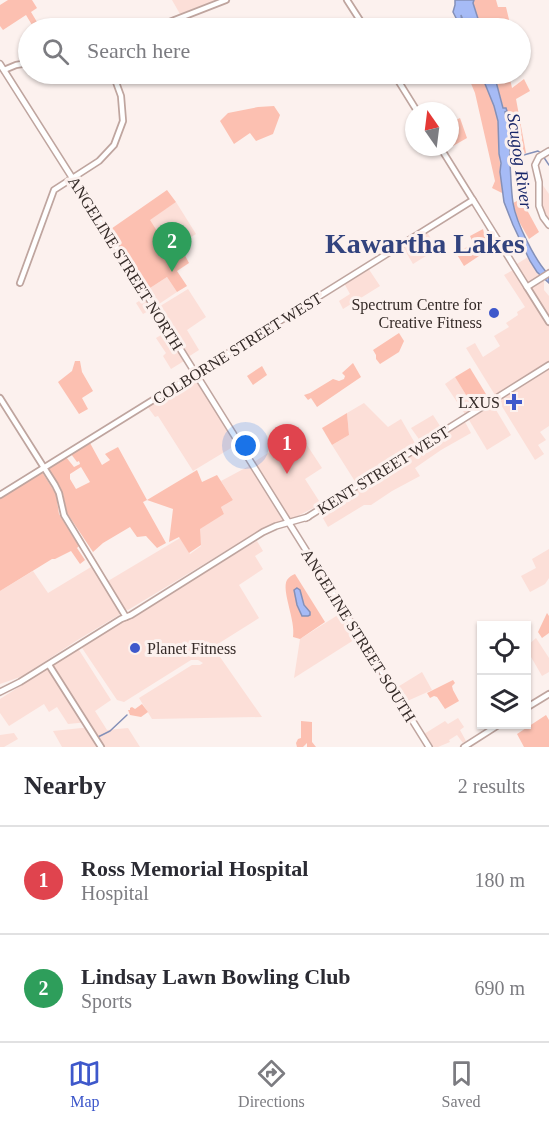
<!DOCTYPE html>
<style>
:root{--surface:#fff;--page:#f7f7f7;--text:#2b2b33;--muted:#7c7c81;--line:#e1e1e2;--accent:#3e58cb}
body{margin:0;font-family:Georgia,serif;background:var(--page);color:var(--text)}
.controls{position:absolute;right:18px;bottom:18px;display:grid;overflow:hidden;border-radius:0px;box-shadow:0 2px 4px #0004}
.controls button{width:54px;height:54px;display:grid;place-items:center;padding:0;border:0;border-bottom:2px solid var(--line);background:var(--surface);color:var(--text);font:30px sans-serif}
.compass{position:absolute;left:405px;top:102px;width:54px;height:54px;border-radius:50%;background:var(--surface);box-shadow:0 2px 4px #0004;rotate:346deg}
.you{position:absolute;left:246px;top:446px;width:21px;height:21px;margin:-15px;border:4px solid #fff;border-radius:50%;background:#1a73e8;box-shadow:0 0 0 9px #1a73e833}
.badge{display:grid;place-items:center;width:39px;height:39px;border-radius:50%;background:var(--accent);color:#fff;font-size:20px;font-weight:700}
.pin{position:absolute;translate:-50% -50px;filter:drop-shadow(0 2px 3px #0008)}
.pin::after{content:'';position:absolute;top:32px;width:21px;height:18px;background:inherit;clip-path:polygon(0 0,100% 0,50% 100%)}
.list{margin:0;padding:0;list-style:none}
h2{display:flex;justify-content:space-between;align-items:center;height:78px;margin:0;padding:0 24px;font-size:26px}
h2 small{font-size:20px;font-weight:400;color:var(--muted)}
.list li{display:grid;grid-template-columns:39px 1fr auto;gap:18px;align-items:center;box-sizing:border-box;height:108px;padding:0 24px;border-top:2px solid var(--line)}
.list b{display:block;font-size:22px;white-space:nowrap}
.list p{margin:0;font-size:20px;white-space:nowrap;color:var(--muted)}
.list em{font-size:20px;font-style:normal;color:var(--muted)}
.icon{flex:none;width:33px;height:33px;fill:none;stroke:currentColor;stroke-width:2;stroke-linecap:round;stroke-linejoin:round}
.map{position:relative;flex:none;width:549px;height:747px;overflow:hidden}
.search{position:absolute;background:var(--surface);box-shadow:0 2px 4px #0004;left:18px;right:18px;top:18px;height:66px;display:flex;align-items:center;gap:15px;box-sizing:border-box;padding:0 21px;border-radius:33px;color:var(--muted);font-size:22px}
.sheet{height:294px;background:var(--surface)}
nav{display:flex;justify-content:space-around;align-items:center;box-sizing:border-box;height:84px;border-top:2px solid var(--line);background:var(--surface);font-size:16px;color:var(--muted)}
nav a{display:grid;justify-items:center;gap:3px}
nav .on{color:var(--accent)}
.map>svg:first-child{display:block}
.built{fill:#fcdfd8}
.green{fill:#fcc0b1;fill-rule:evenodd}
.water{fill:#a6bbf6;stroke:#8490b8;stroke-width:1.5}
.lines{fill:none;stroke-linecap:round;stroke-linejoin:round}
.stream{stroke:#8490b8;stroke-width:1.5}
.tertiary-casing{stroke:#bfa59f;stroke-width:8}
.secondary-casing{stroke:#bfa59f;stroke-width:8}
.tertiary{stroke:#fff;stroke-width:4.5}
.secondary{stroke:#fff;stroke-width:5}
.poi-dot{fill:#3e58cb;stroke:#fcf1ee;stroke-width:2}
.labels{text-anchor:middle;stroke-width:6;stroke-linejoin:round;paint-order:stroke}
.street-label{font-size:16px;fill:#352b28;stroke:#fcf1ee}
.poi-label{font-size:16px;fill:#352b28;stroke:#fcf1ee;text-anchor:end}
.water-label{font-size:18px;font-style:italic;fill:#19276a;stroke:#fcf1ee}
.town-label{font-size:28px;font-weight:bold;fill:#32437e;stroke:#fcf1ee}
</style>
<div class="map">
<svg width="549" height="747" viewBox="0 0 549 747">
<rect width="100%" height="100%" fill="#fcf1ee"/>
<g class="built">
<path d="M172 0H216L180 14Z"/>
<path d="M542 184 549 194V220L542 206Z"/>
<path d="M176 202 196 234 169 251 149 220Z"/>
<path d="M427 232 437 249 413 264 403 247Z"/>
<path d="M528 257 537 272 544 279V290L549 296V426L540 432 546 440 538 445 544 454 535 460 466 348 475 343 483 357 500 346 494 336 509 327 506 323 518 315 517 312 525 307 504 275 513 270 512 267Z"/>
<path d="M368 268 380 286 343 309 339 301 350 294 344 283Z"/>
<path d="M167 277 177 292 156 306 147 290Z"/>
<path d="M188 289 206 317 187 330 199 350 188 357 157 308Z"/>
<path d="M145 297 152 309 143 314 136 303Z"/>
<path d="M166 332 184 361 171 369 163 356 166 353 156 338Z"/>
<path d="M455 377 474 408 465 414 445 384Z"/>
<path d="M195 379 236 445 193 471 158 416 155 417 147 406 169 392 170 394Z"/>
<path d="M364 403 388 427 401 419 416 445 356 483 332 445 349 435 347 413Z"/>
<path d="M493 405 511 435 487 450 469 420Z"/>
<path d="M433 415 442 429 421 442 411 428Z"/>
<path d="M465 422 471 433 441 450 415 468 420 476 392 491 371 505H364L328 527 320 513 420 451Z"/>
<path d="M299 433 322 468 305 479 321 504 292 519 289 517 254 462Z"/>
<path d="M249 466 283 521 269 525 128 610 124 609 108 581 180 538 190 554 201 546 199 529 224 514 221 507 233 500 221 481Z"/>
<path d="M257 541 263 551 255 556 263 569 239 585 259 618 213 647 262 717 152 719 139 698 192 665H200L203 663 198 660H191L124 702 117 700 82 648 83 646Z"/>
<path d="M549 549V578L545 584 530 592 521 576 536 568 532 559Z"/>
<path d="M91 567H93L121 612 119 615 76 641 23 676 0 684V591L33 571 48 593Z"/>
<path d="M341 613 357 638 294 678 300 639Z"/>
<path d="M536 638 549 658V672L542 676 527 650V646Z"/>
<path d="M77 650H79L111 700 95 711 107 730 128 728 140 747H62L53 731 91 727 88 722 68 724 57 707 49 712 44 704 9 726 0 713V699Z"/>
<path d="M422 672 432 690 405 702 396 688Z"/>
<path d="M458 718 464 727 460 730 466 741 463 743 457 735 449 740 450 742 438 747H433L424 734 445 721 448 724Z"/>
<path d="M14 733 18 739 4 747H0V735Z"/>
</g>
<g class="green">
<path d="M8 0H32L37 8 31 12 37 22 32 25 26 15 3 30 0 26V5Z"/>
<path d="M474 0H496L498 7H506L511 28H478L480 25 473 3Z"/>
<path d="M467 74H481C489 88 496 106 498 123 499 133 497 145 499 156 501 168 502 180 502 193L492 188 495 181 493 172 475 93Z"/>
<path d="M494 74H509L512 88 524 79 530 91 516 99 526 153 512 158 510 156 509 128Z"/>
<path d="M274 106 280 115 273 134 256 141 250 133 234 144 220 121 228 113 258 107Z"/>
<path d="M460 118 467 138 453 146 450 141V135L457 130 452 122Z"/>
<path d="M167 190 176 202 150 220 171 253 181 248 189 263 177 271 187 286 177 292 167 277 147 290 108 231Z"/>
<path d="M521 199 539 232 529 239 517 218 513 203Z"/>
<path d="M483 229 488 250 464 266 456 253 469 246 473 247 474 245 470 236Z"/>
<path d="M399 333 404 341 399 352 380 364 376 359V355L373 350Z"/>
<path d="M75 361H80L82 372 93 391 82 398 88 409 79 414 58 382 72 371Z"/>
<path d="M353 363 361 377 317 407 311 398 308 400 304 395 310 393 333 379 339 381 344 379 345 376 342 373Z"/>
<path d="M262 366 267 375 253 385 247 376Z"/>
<path d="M470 368 489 399 474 408 455 377Z"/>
<path d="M347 413 349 435 332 445 322 428Z"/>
<path d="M90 443 102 465 110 460 105 454 118 447 147 500 197 470 202 482 217 475 233 500 221 507 224 514 200 529 201 545 189 553 179 537 169 542 173 509 147 500 143 502 166 543 157 548 146 536 137 537 130 527 103 543 93 552 67 513 63 494 47 470 66 457 74 467 80 464 79 461 77 462 71 454ZM81 467 90 482 76 489 70 479V474Z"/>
<path d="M42 472 56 494 59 514 79 546 77 548 85 560 80 564 71 551 55 559H52L0 591V498Z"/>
<path d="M295 574 325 622 300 639 293 637C296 621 281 590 287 580 289 577 292 575 295 574Z"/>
<path d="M547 613 549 616V633L542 638 538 632Z"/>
<path d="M453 680 455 683 452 686 453 690 459 701 445 709 437 697 434 696 430 698 427 693Z"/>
<path d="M142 704 148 712 141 717 130 715 128 710H130V708L132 707 135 709Z"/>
<path d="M546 715 549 720V747H524L517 734Z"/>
<path d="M301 721 312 722V742L316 747H307V743L303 747H297L296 743 298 739 301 738Z"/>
</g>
<g class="water">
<path d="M455 0H474L473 3 480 25 478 28H466L461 15 463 28H453L457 20 453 12 455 5Z"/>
<path d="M481 74H494L503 108H506L507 111 505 112 509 128 510 156 513 160 510 164C511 177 511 190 513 203 516 222 535 261 549 275V283L537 272 530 261 513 225 504 202 500 172 501 163 499 154 498 121 494 106Z"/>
<path d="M297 588 300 590 304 605 310 612V615L308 616H302L297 605 294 590Z"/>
</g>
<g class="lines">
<g class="stream">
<path d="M513 158 538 151 541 153 549 165"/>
<path d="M98 737 110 731 127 715"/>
</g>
<defs>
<g id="tertiary">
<path d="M347 0 365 28"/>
<path d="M154 28 226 0"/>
<path d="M4 70 16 65 28 63"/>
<path d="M394 74 417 111"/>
<path d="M440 147 473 200"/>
<path d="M20 283 54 190 99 161 114 145 123 121 121 96 113 74"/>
<path d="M527 287 549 322"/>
<path d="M0 398 55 485 59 493 64 515 126 617"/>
<path d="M0 495 195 374"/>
<path d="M49 665 101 747"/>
<path d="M526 708 549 694"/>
<path d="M464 747 500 724"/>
</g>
<g id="secondary">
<path d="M0 64 144 291 429 747"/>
<path d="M549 151 539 157 535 165 539 182V206L543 217 549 225"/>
<path d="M195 374 473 200 527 287 549 273"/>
<path d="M306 518 549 365"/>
<path d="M0 692 20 682 121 619 131 615 263 532 276 526 308 517"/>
</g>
</defs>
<use href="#tertiary" class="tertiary-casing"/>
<use href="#secondary" class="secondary-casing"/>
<use href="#tertiary" class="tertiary"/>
<use href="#secondary" class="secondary"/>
</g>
<g class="poi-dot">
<circle cx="494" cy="313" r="6"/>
<path d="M511 393h6v6h6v6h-6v6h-6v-6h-6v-6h6z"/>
<circle cx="135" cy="648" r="6"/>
</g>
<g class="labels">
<g class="street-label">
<text transform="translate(126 263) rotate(58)" y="6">ANGELINE STREET NORTH</text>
<text transform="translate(237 348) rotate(-32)" y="6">COLBORNE STREET WEST</text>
<text transform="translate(383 470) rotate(-32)" y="6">KENT STREET WEST</text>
<text transform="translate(359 635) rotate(58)" y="6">ANGELINE STREET SOUTH</text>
</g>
<g class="poi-label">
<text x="482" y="310">Spectrum Centre for<tspan x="482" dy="18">Creative Fitness</tspan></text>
<text x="500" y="408">LXUS</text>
<text x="147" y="654" text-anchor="start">Planet Fitness</text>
</g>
<g class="water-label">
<text transform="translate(520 161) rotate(82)" y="6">Scugog River</text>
</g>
<g class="town-label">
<text x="425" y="253">Kawartha Lakes</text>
</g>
</g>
</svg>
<div class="controls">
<button><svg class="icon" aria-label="locate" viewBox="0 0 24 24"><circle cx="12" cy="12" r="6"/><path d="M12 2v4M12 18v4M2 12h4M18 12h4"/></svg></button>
<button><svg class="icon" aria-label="layers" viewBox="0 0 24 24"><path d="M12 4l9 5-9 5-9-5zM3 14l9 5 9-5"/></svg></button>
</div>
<svg class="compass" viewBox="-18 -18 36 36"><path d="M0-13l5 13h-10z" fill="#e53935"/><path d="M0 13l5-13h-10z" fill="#7c7c81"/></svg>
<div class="you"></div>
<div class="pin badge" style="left:287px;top:474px;background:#e0444e">1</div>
<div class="pin badge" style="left:172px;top:272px;background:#2e9e5b">2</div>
<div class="search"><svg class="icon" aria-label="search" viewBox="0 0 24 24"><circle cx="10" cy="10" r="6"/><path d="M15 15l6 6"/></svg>Search here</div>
</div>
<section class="sheet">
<h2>Nearby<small>2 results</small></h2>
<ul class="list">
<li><span class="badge" style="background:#e0444e">1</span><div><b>Ross Memorial Hospital</b><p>Hospital</p></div><em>180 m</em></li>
<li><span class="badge" style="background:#2e9e5b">2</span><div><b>Lindsay Lawn Bowling Club</b><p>Sports</p></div><em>690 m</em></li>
</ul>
</section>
<nav>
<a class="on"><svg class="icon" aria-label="map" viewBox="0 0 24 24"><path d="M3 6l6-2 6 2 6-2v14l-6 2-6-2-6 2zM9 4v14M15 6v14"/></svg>Map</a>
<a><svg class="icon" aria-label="directions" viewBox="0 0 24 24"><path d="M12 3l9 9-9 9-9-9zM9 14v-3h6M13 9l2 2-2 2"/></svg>Directions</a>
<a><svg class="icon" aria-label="saved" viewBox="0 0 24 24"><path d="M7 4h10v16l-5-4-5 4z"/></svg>Saved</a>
</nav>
